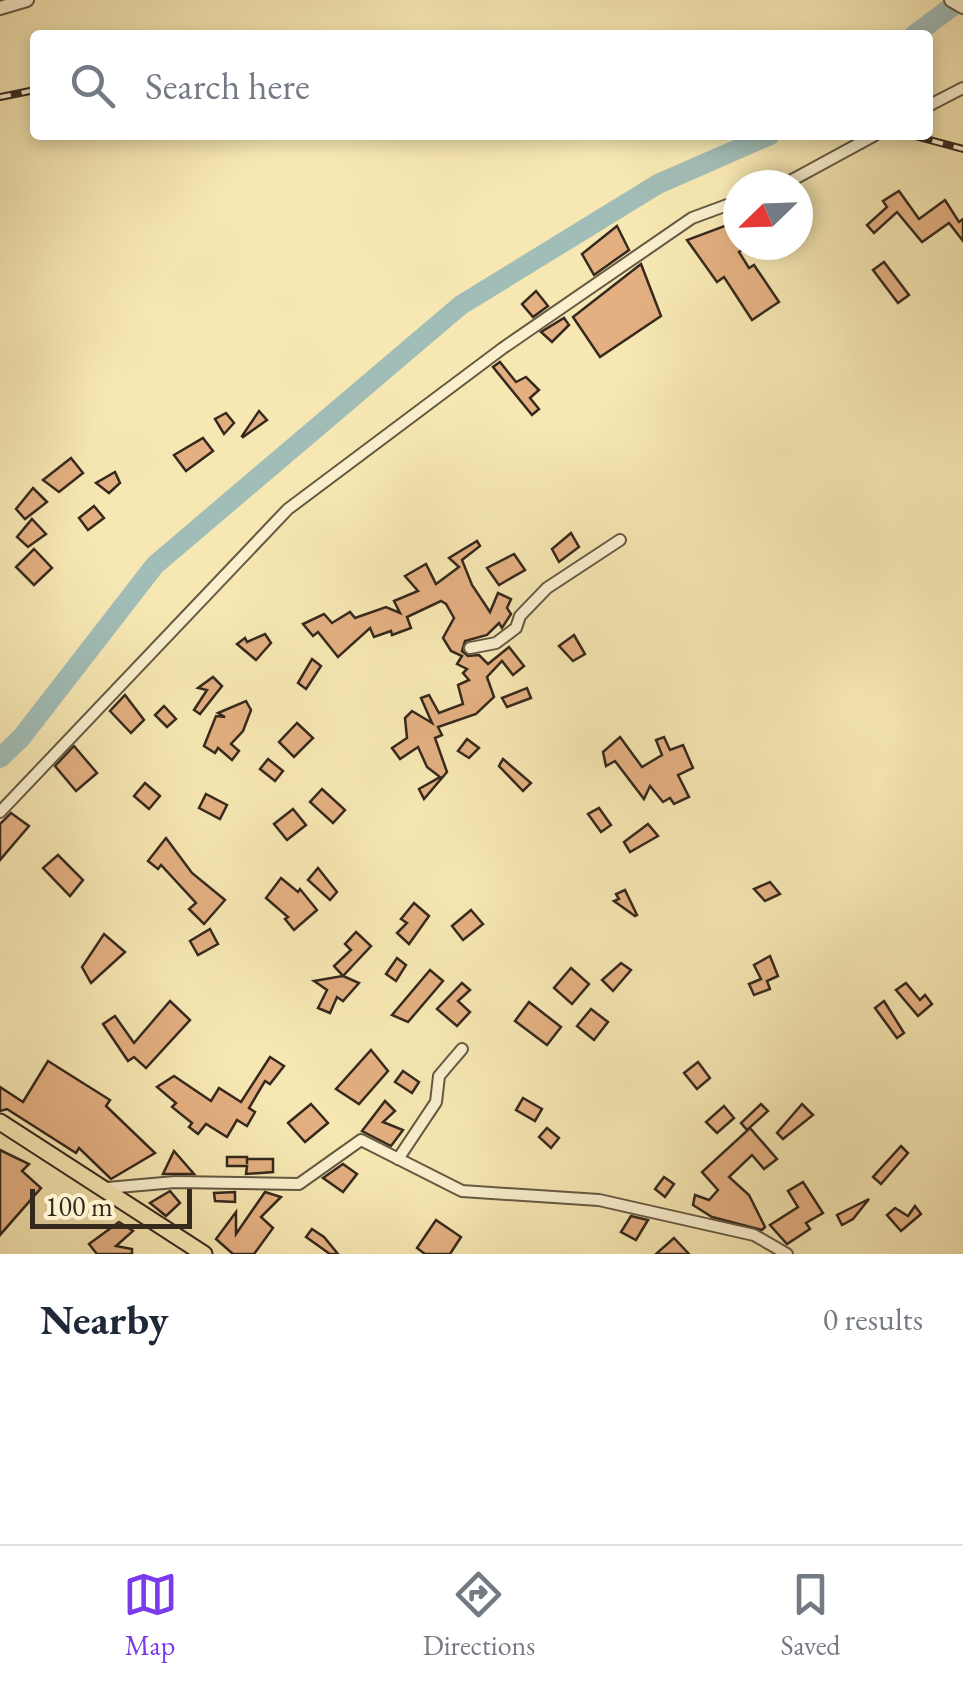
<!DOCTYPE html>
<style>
:root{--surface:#fff;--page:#f6f6f7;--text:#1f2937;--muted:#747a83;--line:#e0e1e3;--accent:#7c3aed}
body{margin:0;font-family:"EB Garamond",serif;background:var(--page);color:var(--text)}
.compass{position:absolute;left:723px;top:170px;width:90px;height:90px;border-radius:50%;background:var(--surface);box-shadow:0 5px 15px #0003;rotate:247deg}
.scale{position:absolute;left:30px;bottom:25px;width:162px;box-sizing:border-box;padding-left:10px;border:5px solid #35291d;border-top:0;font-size:28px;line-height:35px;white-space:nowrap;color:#35291d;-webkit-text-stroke:8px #faf0ce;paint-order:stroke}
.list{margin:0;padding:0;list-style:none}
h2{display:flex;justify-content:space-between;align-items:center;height:130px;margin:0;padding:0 40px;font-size:42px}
h2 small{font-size:32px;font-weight:400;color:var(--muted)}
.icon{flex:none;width:55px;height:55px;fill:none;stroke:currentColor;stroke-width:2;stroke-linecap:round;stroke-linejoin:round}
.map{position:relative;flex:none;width:963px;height:1254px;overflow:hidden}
.search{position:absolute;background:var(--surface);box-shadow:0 5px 15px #0003;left:30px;right:30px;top:30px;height:110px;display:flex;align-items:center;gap:25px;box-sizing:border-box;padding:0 35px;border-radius:10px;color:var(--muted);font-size:38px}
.sheet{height:290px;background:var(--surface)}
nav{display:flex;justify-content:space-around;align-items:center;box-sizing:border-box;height:140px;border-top:2px solid var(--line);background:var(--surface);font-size:28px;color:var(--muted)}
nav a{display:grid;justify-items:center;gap:5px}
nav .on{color:var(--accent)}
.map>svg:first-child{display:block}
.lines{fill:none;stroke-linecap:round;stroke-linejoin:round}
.river{stroke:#a1bdb7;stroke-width:20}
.building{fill:#e4b082;stroke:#35291d;stroke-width:2.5}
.minor-casing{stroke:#665942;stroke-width:14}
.tertiary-casing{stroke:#665942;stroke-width:16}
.primary-casing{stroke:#35291d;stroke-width:19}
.minor{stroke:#faf0ce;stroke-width:10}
.tertiary{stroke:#faf0ce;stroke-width:12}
.primary{stroke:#f7e8b3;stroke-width:15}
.rail-casing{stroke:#35291d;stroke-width:8}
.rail{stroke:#faf0ce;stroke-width:4;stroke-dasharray:11;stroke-linecap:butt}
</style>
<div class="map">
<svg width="963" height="1254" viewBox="0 0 963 1254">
<rect width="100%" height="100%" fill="#f7e8b3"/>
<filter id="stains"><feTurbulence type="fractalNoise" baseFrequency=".002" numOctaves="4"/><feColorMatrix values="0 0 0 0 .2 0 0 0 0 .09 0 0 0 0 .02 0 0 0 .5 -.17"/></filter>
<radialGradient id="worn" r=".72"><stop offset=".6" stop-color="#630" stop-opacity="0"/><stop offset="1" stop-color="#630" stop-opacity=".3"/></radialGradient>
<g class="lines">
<g class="river">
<path d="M914 35 961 0"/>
<path d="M0 758 21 738 155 565 461 305 658 184 770 135"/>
</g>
</g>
<g class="building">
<path d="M899 191 919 219 945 200 959 222 963 219V241L949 223 922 242 897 212 874 233 867 225 887 207 883 201Z"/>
<path d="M738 221V245H748L739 252 749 268 754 265 779 302 752 320 724 277 717 282 687 240Z"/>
<path d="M617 226 629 250 594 275 582 254Z"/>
<path d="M884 262 909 295 898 303 873 270Z"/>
<path d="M641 264 661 316 600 357 573 317Z"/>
<path d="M536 291 548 306 533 317 522 304Z"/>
<path d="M564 318 569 325 552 342 541 332Z"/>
<path d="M500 362 516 382 526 377 539 390 530 398 539 409 532 415 493 367Z"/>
<path d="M259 411 267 420 243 437 242 436Z"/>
<path d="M226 413 234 423 224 434 215 419Z"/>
<path d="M203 438 213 451 186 471 174 455Z"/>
<path d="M71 458 83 473 59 492 43 480Z"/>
<path d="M115 472 120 483 109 493 96 483Z"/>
<path d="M33 488 47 502 25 519 16 509Z"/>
<path d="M94 506 104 518 88 530 79 518Z"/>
<path d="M32 519 46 534 28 547 17 537Z"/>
<path d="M571 533 579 547 559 562 552 549Z"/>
<path d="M477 541 480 546 462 560 472 585 490 612 498 593 511 599 507 608 511 614 502 628 499 623 487 635 465 641 462 651 468 656 479 655 488 664 509 647 524 666 513 675 502 661 487 677 494 697 476 714 438 727 442 735 435 738 447 772 424 799 419 789 440 777 427 767 418 747 400 759 392 748 407 738 405 718 412 711 432 723 421 698 429 695 439 713 463 704 458 685 469 680 463 673 467 669 457 664 462 656 451 651 443 638 454 618 446 604 441 601 407 617 411 628 392 635 391 631 374 637 370 628 338 657 318 632 313 636 303 624 324 614 332 623 350 612 355 618 386 607 400 613 394 601 418 591 405 576 426 564 436 584 459 567 449 558Z"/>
<path d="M34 549 52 568 34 585 16 567Z"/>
<path d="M514 554 525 570 499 585 487 568Z"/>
<path d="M265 634 271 643 256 660 237 644 245 638 247 642Z"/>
<path d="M574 635 585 654 573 661 559 646Z"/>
<path d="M312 659 321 666 306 689 298 683Z"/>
<path d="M213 677 222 686 200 714 194 710 207 690 198 688Z"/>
<path d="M527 688 531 698 507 707 502 698Z"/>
<path d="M125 695 144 720 131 733 110 711Z"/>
<path d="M246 701 251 710 243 731 231 744 239 751 232 760 218 748 215 753 204 746 216 716 225 717 218 713Z"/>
<path d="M164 706 176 719 167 727 155 715Z"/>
<path d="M297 723 313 738 294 757 279 742Z"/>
<path d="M620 737 642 767 662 755 656 740 664 737 670 750 683 745 693 768 678 775 689 797 674 804 670 798 663 802 650 786 644 799 615 761 606 766 603 752Z"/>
<path d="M467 739 479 748 469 758 458 751Z"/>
<path d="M74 746 97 773 76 791 55 766Z"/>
<path d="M268 759 283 771 275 781 260 769Z"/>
<path d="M503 759 531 783 523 791 499 766Z"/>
<path d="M145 783 160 796 149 809 134 796Z"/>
<path d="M322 789 345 810 333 823 310 802Z"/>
<path d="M206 794 227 805 220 819 199 808Z"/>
<path d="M599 808 611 825 601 832 588 814Z"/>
<path d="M293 809 306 825 287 840 274 824Z"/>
<path d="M11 813 29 826 0 860V824Z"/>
<path d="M648 824 658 836 630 852 624 842Z"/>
<path d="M166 838 192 873 225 900 204 924 189 909 196 903 161 865 158 869 148 861Z"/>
<path d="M58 855 83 880 70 896 43 868Z"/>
<path d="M318 868 337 892 330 900 308 880Z"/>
<path d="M281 878 298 892 300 889 317 910 294 930 285 919 288 917 266 898Z"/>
<path d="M770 882 780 894 765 901 754 889Z"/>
<path d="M625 890 637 915 635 916 614 901 619 899 616 894Z"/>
<path d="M414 903 429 916 409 944 397 933 407 923 401 919Z"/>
<path d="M471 910 483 924 463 940 452 926Z"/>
<path d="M210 929 218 944 198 955 190 941Z"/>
<path d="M356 932 371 946 343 976 359 983 343 1001 337 997 330 1013 318 1008 327 990 314 981 343 976 334 966 351 950 345 944Z"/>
<path d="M104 934 125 952 91 983 82 967Z"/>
<path d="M770 956 778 976 767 981 770 989 754 995 749 984 761 979 754 965Z"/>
<path d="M397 958 406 965 396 981 386 974Z"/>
<path d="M621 963 631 970 613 991 602 980Z"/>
<path d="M571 968 589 984 572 1004 554 988Z"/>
<path d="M430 970 443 981 408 1022 392 1015Z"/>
<path d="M462 983 470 990 458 1001 470 1012 457 1026 437 1009Z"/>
<path d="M906 983 920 1000 925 995 932 1004 918 1016 896 990Z"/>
<path d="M170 1001 190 1020 146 1068 134 1057 128 1061 103 1024 115 1016 134 1043Z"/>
<path d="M884 1001 904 1033 897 1038 875 1008Z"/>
<path d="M529 1002 561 1027 547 1045 515 1021Z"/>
<path d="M591 1009 608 1022 594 1040 577 1026Z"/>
<path d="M371 1050 388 1071 359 1104 336 1089Z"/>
<path d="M270 1057 284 1066 270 1084 265 1081 249 1108 255 1112 247 1126 237 1120 227 1137 206 1124 198 1134 189 1127 192 1123 172 1107 176 1103 157 1087 174 1076 211 1101 219 1088 241 1102Z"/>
<path d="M48 1061 110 1100 106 1106 155 1153 111 1179 79 1148 76 1153 7 1109 0 1111V1087L23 1102Z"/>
<path d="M698 1062 710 1078 697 1089 684 1073Z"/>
<path d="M403 1071 419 1082 412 1093 395 1082Z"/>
<path d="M523 1098 542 1109 535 1121 516 1110Z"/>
<path d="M385 1101 395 1111 383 1122 403 1130 391 1146 362 1131Z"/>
<path d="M311 1104 328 1123 305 1142 288 1123Z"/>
<path d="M761 1104 768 1111 747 1130 741 1123Z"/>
<path d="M802 1104 813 1115 783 1139 777 1133Z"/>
<path d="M724 1106 734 1118 717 1133 706 1122Z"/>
<path d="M547 1128 559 1138 551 1148 539 1137Z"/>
<path d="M750 1128 777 1159 764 1169 752 1155 729 1177 749 1195 765 1227 762 1230 712 1217 693 1205 695 1195 709 1200 718 1190 702 1172Z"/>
<path d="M901 1146 908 1153 881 1184 873 1177Z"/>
<path d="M0 1150 29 1164 22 1171 41 1188 0 1235Z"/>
<path d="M174 1151 194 1174H163Z"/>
<path d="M227 1157H247V1164V1159H273V1172L246 1174 247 1166H227Z"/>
<path d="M343 1164 357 1174 343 1192 323 1178Z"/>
<path d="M664 1177 674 1184 665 1197 655 1189Z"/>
<path d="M803 1182 823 1213 806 1223 810 1229 787 1244 770 1225 798 1207 788 1191Z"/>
<path d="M170 1191 180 1203 166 1216 150 1203Z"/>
<path d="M235 1192V1202L215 1201 214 1193Z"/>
<path d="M265 1192 281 1197 261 1217 273 1228 254 1254H233L216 1239 236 1212V1234Z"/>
<path d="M869 1199 853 1219 842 1225 837 1215Z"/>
<path d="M915 1206 921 1214 901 1231 887 1215 895 1208 908 1216Z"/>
<path d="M631 1216 648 1220 636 1240 621 1232Z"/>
<path d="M436 1220 461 1237 450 1254H425L417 1248Z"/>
<path d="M119 1222 133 1231 116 1246 132 1249V1254H97L89 1244Z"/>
<path d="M312 1229 324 1237 338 1254H330L306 1237Z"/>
<path d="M674 1238 689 1254H656Z"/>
</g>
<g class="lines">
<defs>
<g id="minor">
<path d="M928 106 963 88"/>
<path d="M783 185 875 135"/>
<path d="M470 648 496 643 516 628 520 616 547 588 620 540"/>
<path d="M0 812 288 509 503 348 692 218 738 201"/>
<path d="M398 1159 436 1102 439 1076 462 1049"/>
<path d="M107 1188 175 1182 299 1184 361 1140 462 1191 599 1200 754 1235 787 1254"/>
</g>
<g id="tertiary">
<path d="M951 0 963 7"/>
<path d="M0 8 27 0"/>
</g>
<path id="primary" d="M0 1122 204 1254"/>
</defs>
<use href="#minor" class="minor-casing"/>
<use href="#tertiary" class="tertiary-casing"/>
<use href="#primary" class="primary-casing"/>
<use href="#minor" class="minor"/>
<use href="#tertiary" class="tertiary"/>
<use href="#primary" class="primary"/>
<defs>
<g id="rail">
<path d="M0 97 35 90"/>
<path d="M911 135 963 149"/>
</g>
</defs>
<use href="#rail" class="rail-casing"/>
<use href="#rail" class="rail"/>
</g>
<rect width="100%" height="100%" filter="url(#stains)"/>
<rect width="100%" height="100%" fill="url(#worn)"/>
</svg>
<svg class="compass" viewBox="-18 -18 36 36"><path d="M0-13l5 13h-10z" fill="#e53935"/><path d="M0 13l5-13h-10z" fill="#747a83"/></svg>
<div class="scale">100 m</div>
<div class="search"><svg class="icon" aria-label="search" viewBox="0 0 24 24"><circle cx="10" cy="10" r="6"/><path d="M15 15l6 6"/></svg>Search here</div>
</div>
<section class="sheet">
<h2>Nearby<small>0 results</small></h2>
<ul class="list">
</ul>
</section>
<nav>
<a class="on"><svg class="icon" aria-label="map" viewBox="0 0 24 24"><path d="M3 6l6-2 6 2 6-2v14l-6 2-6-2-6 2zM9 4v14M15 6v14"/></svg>Map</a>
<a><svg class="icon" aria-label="directions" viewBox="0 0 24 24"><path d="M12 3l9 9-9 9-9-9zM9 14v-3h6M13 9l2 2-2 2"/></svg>Directions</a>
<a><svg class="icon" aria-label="saved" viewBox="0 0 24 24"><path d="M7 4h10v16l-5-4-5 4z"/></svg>Saved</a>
</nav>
